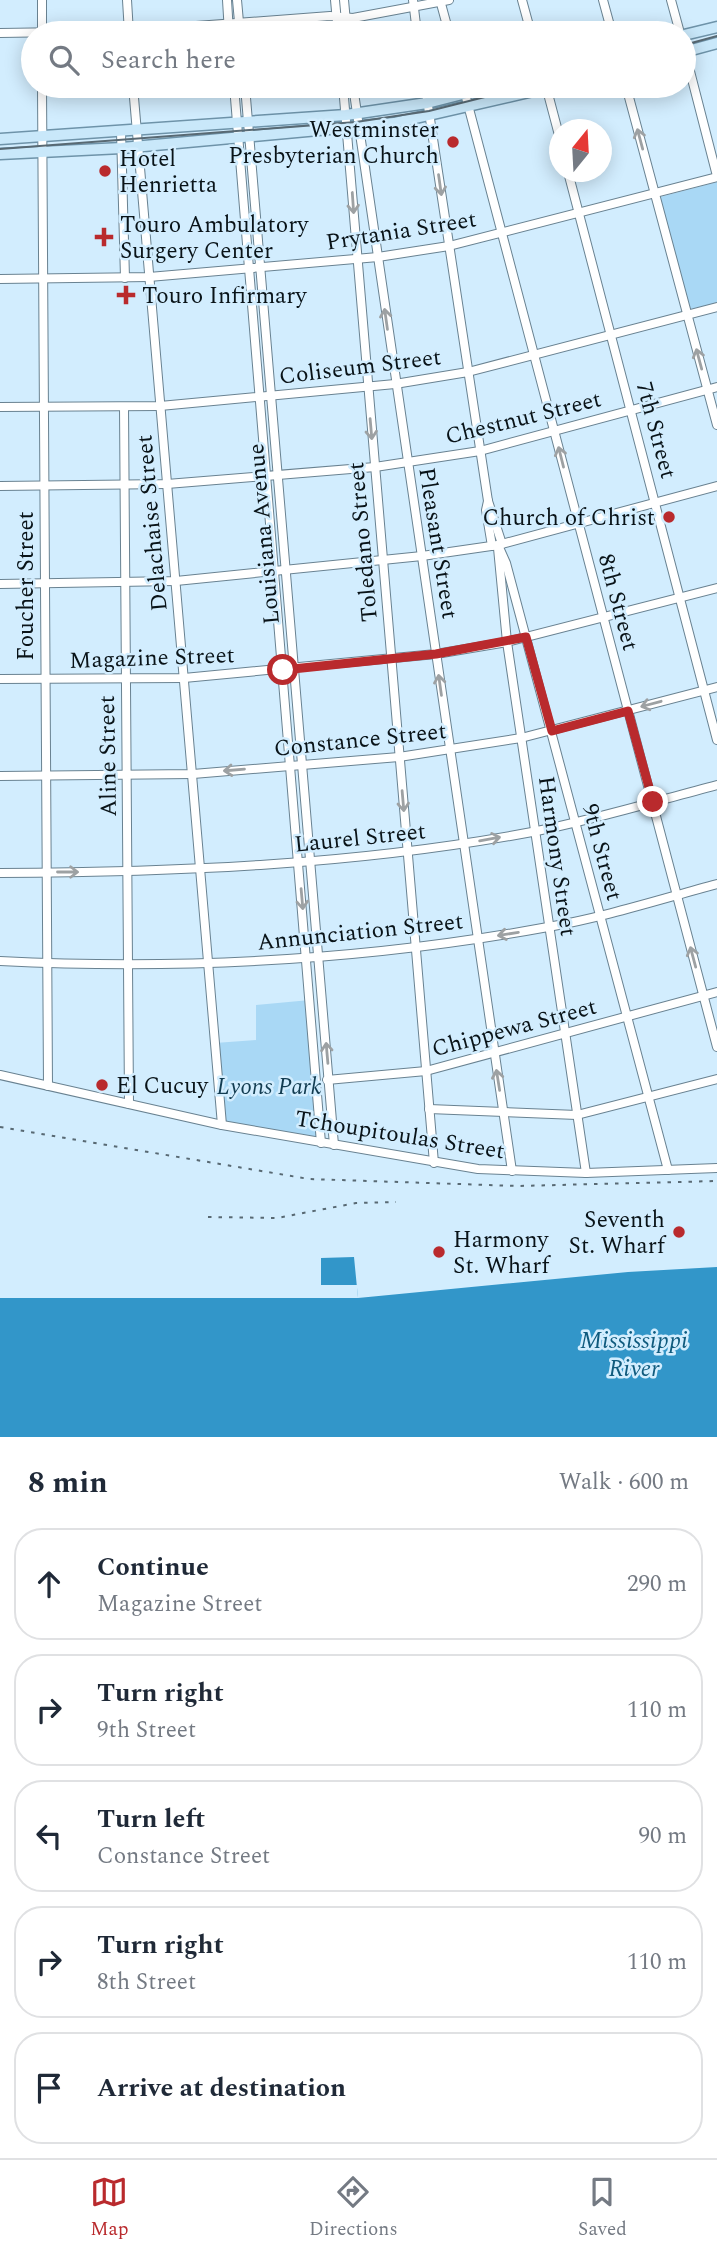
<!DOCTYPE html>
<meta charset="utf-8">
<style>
:root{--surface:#fff;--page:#f6f6f7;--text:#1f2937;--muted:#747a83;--line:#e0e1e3;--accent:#b92a2d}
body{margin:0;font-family:Spectral,serif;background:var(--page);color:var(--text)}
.compass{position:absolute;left:549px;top:119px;width:63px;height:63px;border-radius:50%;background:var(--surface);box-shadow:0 4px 18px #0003;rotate:18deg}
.stop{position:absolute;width:21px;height:21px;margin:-16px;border:5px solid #b92a2d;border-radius:50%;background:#fff}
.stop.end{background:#b92a2d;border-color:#fff;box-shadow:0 2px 7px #0008}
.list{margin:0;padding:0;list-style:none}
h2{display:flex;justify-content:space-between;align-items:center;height:91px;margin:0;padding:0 28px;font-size:30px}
h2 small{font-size:23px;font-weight:400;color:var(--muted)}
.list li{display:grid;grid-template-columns:46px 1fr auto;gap:21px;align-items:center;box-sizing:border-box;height:112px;margin:0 14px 14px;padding:0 14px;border:2px solid var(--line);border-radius:28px}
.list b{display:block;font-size:26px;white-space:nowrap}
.list p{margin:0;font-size:23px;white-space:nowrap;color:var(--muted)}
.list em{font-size:23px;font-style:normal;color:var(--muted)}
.icon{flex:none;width:38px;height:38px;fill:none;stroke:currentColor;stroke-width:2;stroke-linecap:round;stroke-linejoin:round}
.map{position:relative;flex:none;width:717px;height:1437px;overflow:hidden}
.search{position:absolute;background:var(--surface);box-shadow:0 4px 18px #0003;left:21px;right:21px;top:21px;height:77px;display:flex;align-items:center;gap:18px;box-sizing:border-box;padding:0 24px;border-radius:38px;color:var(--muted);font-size:26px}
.sheet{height:721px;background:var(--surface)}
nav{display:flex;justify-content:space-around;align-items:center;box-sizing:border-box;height:98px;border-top:2px solid var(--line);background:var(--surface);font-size:19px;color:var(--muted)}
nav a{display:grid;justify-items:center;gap:4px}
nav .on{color:var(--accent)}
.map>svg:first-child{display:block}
.green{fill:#a9d8f5}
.water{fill:#3296c9}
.pier{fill:#d2edfe}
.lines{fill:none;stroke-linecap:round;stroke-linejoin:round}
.minor-casing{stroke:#698291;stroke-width:10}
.major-casing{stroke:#6e93a9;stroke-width:13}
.minor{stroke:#fff;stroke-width:8}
.major{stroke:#c9e8fa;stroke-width:10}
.tram{stroke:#586973;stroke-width:2}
.rail{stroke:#586973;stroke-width:2;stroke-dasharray:3.5 7;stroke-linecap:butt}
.oneway{stroke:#9da1a3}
.route{stroke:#b92a2d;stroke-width:9}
.poi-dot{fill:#b92a2d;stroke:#d2edfe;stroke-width:2.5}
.labels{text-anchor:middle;stroke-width:5;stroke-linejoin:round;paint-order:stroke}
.poi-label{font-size:23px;fill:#091318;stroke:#d2edfe;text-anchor:start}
.street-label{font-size:23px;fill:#091318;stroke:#d2edfe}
.park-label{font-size:23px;font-style:italic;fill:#123c51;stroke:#d2edfe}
.water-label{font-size:24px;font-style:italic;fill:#0f5a7d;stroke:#d2edfe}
</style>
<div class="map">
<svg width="717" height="1437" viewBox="0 0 717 1437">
<rect width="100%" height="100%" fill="#d2edfe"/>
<g class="green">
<path d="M717 182V303L690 309 660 197Z"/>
<path d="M310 1000 321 1143 222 1125 215 1043 256 1040V1005Z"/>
</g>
<path class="water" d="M354 1257 358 1298 628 1272 717 1267V1437H0V1298H321V1258Z"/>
<path class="pier" d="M321 1285H357L358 1298H321Z"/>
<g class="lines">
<defs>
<g id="minor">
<path d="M42 0V33"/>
<path d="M127 0 129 33"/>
<path d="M227 0 229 33"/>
<path d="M237 0 240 33"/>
<path d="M335 0 338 33"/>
<path d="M344 0 347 33"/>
<path d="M413 0 417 33"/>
<path d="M440 0 449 33"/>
<path d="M522 0 531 33"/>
<path d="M603 0 612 33"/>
<path d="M671 0 680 33"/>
<path d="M0 33 129 31 330 16 353 18 449 0"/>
<path d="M684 48 717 176"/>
<path d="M42 86 48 1086"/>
<path d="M133 86 222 1125"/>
<path d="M234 86 321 1143"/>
<path d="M245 86 334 1145"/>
<path d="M343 86 434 1163"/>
<path d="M353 86 512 1171"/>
<path d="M425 86 488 501 502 544"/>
<path d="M463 86 717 1047"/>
<path d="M546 86 560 139"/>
<path d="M626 86 717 425"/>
<path d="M121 132 125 278"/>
<path d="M568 172 717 740"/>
<path d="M0 279 149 277 378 257 449 246 717 177"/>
<path d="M0 407 160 406 395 384 468 372 717 307"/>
<path d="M124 407 129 1104"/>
<path d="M0 486 167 484 375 467 480 451 717 387"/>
<path d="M488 501 486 510 492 546"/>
<path d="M498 545 506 563 668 1170"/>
<path d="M498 548 507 642 586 1173"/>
<path d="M0 584 176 581 422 556 498 545 717 486"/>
<path d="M0 679 184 678 436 654 507 642 717 588"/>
<path d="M0 776 193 774 399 757 521 738 717 687"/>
<path d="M0 873C179 872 356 865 532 832 594 820 656 801 717 785"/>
<path d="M0 961C183 970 368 960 548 927 605 917 661 899 717 884"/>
<path d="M0 1075 222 1125 478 1169 586 1173 717 1168"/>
<path d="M327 1080 426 1071 717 992"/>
<path d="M429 1109 577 1115 717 1079"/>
</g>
<g id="major">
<path d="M684 35 717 27"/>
<path d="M684 52 717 43"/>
<path d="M0 139 346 115 427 103 494 86"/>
<path d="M0 154 122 148 394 123 555 86"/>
</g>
</defs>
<use href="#minor" class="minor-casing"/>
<use href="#major" class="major-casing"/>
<use href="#minor" class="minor"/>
<use href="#major" class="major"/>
<g class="tram">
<path d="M684 45 717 36"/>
<path d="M0 149 356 122 429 111 529 86"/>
</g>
<g class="rail">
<path d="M0 1127 309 1179 518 1186 717 1181"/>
<path d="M208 1217 277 1218 356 1203 396 1202"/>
</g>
</g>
<defs><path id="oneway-shaft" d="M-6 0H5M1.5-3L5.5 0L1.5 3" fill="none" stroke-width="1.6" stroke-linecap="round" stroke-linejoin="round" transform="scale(1.75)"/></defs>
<g class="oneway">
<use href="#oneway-shaft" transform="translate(640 139) rotate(-105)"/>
<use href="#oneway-shaft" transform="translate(440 185) rotate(82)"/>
<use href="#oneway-shaft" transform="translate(353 203) rotate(86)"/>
<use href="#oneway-shaft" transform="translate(386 319) rotate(-98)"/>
<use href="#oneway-shaft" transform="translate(699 359) rotate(-105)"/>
<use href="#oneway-shaft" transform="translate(371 429) rotate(85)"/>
<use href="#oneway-shaft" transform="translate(561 457) rotate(-104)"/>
<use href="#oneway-shaft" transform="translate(440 685) rotate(-98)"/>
<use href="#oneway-shaft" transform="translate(651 704) rotate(165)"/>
<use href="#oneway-shaft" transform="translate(234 770) rotate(175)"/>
<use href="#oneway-shaft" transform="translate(403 801) rotate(85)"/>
<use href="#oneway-shaft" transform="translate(490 839) rotate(-10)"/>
<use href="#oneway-shaft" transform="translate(68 872)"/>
<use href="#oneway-shaft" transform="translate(302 899) rotate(85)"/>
<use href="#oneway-shaft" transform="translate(508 934) rotate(171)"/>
<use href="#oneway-shaft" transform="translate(693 957) rotate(-105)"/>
<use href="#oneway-shaft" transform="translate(327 1053) rotate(-95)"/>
<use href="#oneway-shaft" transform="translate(498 1080) rotate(-99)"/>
</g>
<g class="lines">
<path class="route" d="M283 670 436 654 526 637 552 731 628 711 653 802"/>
</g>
<g class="poi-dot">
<circle cx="453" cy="142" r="7"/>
<circle cx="105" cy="171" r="7"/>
<path d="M100.5 226.5h7v7h7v7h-7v7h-7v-7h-7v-7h7z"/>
<path d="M122.5 284.5h7v7h7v7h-7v7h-7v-7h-7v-7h7z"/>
<circle cx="669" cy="517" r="7"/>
<circle cx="102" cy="1085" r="7"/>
<circle cx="679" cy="1232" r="7"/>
<circle cx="439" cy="1252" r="7"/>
</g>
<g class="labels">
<g class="poi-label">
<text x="439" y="137" text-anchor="end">Westminster<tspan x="439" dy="26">Presbyterian Church</tspan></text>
<text x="119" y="166">Hotel<tspan x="119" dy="26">Henrietta</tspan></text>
<text x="120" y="232">Touro Ambulatory<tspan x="120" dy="26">Surgery Center</tspan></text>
<text x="142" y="303">Touro Infirmary</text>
<text x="655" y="525" text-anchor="end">Church of Christ</text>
<text x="116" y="1093">El Cucuy</text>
<text x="665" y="1227" text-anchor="end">Seventh<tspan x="665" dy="26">St. Wharf</tspan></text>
<text x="453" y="1247">Harmony<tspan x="453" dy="26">St. Wharf</tspan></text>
</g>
<g class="street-label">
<text transform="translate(401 230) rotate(-9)" y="8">Prytania Street</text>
<text transform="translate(360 366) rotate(-7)" y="8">Coliseum Street</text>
<text transform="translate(523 417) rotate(-14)" y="8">Chestnut Street</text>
<text transform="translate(657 430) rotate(75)" y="8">7th Street</text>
<text transform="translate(151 523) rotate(-95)" y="8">Delachaise Street</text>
<text transform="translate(263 534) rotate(-95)" y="8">Louisiana Avenue</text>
<text transform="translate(362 542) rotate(-95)" y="8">Toledano Street</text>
<text transform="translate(439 543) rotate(81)" y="8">Pleasant Street</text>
<text transform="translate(25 586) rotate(-90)" y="8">Foucher Street</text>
<text transform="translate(619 602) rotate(75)" y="8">8th Street</text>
<text transform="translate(152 657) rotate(-2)" y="8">Magazine Street</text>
<text transform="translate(360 739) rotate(-6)" y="8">Constance Street</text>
<text transform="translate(107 756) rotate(-91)" y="8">Aline Street</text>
<text transform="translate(360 837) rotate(-6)" y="8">Laurel Street</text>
<text transform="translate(603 852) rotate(75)" y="8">9th Street</text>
<text transform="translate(558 856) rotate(82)" y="8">Harmony Street</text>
<text transform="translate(360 931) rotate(-6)" y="8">Annunciation Street</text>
<text transform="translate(514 1027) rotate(-15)" y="8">Chippewa Street</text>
<text transform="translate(400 1134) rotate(9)" y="8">Tchoupitoulas Street</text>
</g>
<g class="park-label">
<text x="269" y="1094">Lyons Park</text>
</g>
<g class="water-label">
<text x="634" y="1348">Mississippi<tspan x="634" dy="28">River</tspan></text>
</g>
</g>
</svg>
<svg class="compass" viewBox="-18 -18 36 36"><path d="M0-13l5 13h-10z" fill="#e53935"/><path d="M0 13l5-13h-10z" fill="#747a83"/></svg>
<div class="stop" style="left:283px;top:670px"></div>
<div class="stop end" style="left:653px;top:802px"></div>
<div class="search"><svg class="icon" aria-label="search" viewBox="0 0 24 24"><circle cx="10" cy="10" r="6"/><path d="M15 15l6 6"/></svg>Search here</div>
</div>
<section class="sheet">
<h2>8 min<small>Walk · 600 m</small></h2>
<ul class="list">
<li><svg class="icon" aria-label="ahead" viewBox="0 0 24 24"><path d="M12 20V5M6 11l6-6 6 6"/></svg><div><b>Continue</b><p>Magazine Street</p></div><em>290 m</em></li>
<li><svg class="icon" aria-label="right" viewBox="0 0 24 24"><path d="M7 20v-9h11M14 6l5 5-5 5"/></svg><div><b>Turn right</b><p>9th Street</p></div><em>110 m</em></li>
<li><svg class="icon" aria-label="left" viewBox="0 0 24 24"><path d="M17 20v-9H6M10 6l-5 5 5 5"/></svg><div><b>Turn left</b><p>Constance Street</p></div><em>90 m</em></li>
<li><svg class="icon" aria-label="right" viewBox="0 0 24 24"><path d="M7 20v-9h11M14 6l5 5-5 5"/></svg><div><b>Turn right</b><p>8th Street</p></div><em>110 m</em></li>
<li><svg class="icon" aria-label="arrive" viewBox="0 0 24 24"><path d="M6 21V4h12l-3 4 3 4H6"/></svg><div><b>Arrive at destination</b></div></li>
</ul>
</section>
<nav>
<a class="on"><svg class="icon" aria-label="map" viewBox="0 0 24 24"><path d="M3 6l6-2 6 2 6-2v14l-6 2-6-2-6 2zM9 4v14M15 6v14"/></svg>Map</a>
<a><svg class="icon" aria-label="directions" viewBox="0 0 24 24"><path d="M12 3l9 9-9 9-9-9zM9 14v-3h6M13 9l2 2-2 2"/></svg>Directions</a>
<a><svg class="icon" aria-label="saved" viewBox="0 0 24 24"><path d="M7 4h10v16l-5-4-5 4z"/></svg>Saved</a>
</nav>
